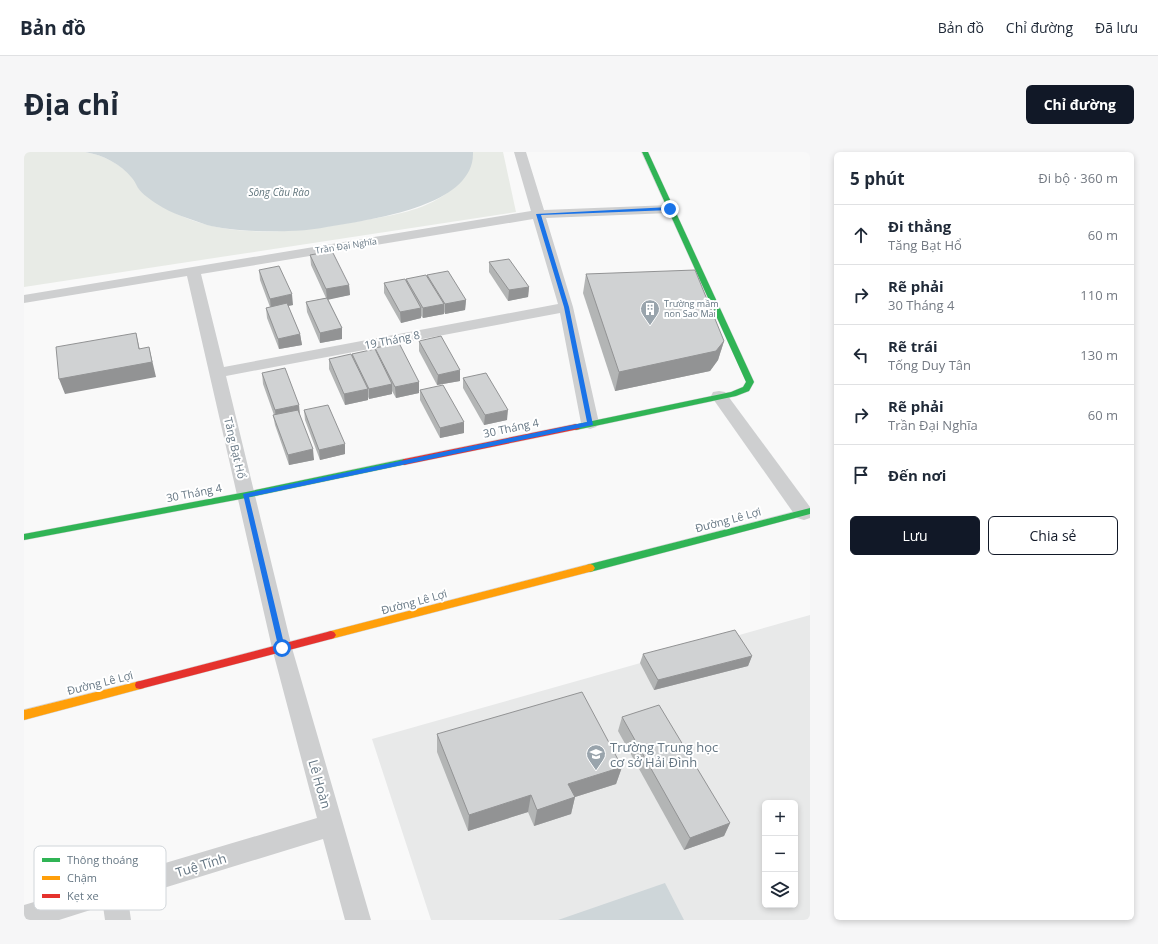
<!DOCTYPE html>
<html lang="vi">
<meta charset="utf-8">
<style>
:root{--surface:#fff;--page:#f6f6f7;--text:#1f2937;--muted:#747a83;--line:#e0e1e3;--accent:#111827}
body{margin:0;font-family:"Open Sans",sans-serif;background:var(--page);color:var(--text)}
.controls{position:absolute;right:12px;bottom:12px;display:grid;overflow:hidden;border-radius:6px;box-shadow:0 2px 6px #0003}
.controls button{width:36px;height:36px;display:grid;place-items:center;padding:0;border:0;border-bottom:1px solid var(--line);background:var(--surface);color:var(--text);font:20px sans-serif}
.stop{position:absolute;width:12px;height:12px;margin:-9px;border:3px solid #1a73e8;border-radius:50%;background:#fff}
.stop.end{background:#1a73e8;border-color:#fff;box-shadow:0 1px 4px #0008}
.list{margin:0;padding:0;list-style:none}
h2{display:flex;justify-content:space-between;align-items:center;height:52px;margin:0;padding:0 16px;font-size:17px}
h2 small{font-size:13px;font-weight:400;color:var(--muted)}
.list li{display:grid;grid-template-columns:26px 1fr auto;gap:12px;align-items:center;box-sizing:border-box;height:60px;padding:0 16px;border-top:1px solid var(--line)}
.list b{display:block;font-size:15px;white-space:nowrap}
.list p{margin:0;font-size:13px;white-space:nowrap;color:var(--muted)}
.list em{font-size:13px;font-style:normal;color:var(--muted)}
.actions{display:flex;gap:8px;padding:12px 16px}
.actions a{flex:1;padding:9px 0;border:1px solid var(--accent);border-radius:6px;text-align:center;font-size:14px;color:var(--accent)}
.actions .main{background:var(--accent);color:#fff}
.icon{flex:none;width:22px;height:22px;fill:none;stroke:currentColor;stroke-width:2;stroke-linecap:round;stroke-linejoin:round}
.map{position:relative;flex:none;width:786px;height:768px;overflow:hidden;border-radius:6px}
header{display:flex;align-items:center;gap:24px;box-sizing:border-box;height:56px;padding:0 20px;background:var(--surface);border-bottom:1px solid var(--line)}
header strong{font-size:19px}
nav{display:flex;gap:22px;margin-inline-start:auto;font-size:14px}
.intro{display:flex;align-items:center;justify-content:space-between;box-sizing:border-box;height:96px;padding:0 24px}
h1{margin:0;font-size:28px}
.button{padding:10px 18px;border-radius:6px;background:var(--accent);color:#fff;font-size:14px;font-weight:700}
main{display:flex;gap:24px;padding:0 24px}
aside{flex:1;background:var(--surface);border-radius:6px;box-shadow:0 2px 6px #0003}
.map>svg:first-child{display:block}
.built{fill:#e8e9e9;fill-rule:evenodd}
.green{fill:#e8ebe6}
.water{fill:#ced6d9}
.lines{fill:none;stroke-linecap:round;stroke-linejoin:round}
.fast-casing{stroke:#d5d6d7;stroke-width:1}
.slow-casing{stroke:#d5d6d7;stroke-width:1}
.jam-casing{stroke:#d5d6d7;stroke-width:1}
.street{fill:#cecfd0;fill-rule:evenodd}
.fast{fill:#30b455;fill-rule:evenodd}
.slow{fill:#ff9f0a;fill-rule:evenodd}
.jam{fill:#e5322d;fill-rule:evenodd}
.wall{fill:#b3b5b5}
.shaded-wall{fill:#929394}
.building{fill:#d0d2d3;stroke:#929394}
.route{fill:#1a73e8}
.labels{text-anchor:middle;stroke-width:4;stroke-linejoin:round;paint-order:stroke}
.far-street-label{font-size:9px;fill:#657683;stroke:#fff}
.far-poi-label{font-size:9px;fill:#657683;stroke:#fff;text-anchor:start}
.far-water-label{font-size:10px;font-style:italic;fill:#60757c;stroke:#fff}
.street-label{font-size:11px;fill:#657683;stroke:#fff}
.near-poi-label{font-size:13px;fill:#657683;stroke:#fff;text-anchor:start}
.near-street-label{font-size:13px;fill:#657683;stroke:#fff}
.key{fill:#fff;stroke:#d1d6da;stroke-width:1}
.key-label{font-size:11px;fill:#657683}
</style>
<header>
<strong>Bản đồ</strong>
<nav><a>Bản đồ</a><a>Chỉ đường</a><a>Đã lưu</a></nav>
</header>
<div class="intro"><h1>Địa chỉ</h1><a class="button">Chỉ đường</a></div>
<main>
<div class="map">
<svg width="786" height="768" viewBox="0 0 786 768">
<rect width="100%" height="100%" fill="#f9f9f9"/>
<path class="built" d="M786 463V768H407L348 587ZM741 651H771V753H741Z"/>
<path class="green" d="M2 0H61C79 3 97 12 109 26 112 29 113 35 116 38 125 46 144 58 155 63 212 89 281 79 341 68 369 63 399 59 423 41 436 31 442 18 449 4V0H479L492 60 0 135V4Z"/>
<g class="water">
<path d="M61 0H449C451 50 363 64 327 71 307 74 286 79 264 79 242 80 205 79 183 73 166 67 148 62 133 52 127 48 118 42 114 36 112 33 111 29 108 26 97 12 79 3 61 0Z"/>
<path d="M641 731 660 768H534Z"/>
</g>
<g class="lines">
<defs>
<g id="fast">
<path d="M618 0H624L730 230 725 239 712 244 552 278 549 277 548 275 549 273 707 240 719 235 722 230Z"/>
<path d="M380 307 384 310 383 312 222 346 0 388V382L222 340Z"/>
<path d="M786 356V362L566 420 563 419 561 416 563 413 566 412Z"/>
</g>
<g id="slow">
<path d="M566 412 569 413 571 416 569 419 307 487 304 486 302 483 304 480 307 479Z"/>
<path d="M116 529 120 530 121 533 120 536 0 568V558Z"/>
</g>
<g id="jam">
<path d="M552 272 555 273 556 275 555 277 380 313 376 310 380 307Z"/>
<path d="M307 479 310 480 312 483 310 486 307 487 116 537 112 536 111 533 112 530 116 529Z"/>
</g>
</defs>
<use href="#fast" class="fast-casing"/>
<use href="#slow" class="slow-casing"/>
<use href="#jam" class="jam-casing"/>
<g class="street">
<path d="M490 0H502L520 58 646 53 651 54 653 57 651 60 646 61 522 66 549 155 575 271 572 275 566 277 560 275 557 271 536 161 202 224 268 496 347 768H321L299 687 104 747 107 768H81L79 754 35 768H0V753L293 666 248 496 163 124 0 151V143L507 59ZM509 67 534 152 200 215 177 122Z"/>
<path d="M695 239 701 240 786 355V366L780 368 773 366 687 244 689 240Z"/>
</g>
<use href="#fast" class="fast"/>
<use href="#slow" class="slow"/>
<use href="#jam" class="jam"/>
</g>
<g class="wall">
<path d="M286 103 325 133 326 143 304 147 318 176V187L296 191 283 160 282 150 302 146 287 113Z"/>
<path d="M465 110 505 135 504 145 484 149 465 120Z"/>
<path d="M235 118 269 153 264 154 276 182 278 193 255 197 243 166 242 156 246 155 236 128Z"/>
<path d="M562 122 700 189 694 208 686 219 591 239 559 141Z"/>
<path d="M403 123 442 148 441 158 421 162 420 160V162L399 166 397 164V166L377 171 360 141V131L382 129V127L403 125Z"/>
<path d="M395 189 436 229 413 233 395 199Z"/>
<path d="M351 196 395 230V241L372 246 368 239V242L345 247 344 245V248L321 253 305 217V207L328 205V202L352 199Z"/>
<path d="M238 221 276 263 290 308 265 313 251 273 249 263H250L239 232Z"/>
<path d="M439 226 483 268 460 273 439 236Z"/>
<path d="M396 238 440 281 416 286 396 248Z"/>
<path d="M280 258 321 302 296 308 281 268Z"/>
<path d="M619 502 728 504 724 514 630 538 616 511Z"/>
<path d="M598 565 706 671 700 684 660 698 594 579Z"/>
<path d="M413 582 598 615 592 632 551 645 547 662 510 674 504 660 444 679 413 600Z"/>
</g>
<g class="shaded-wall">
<path d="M325 133 326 143 303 148 302 137Z"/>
<path d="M505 135 504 145 484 149 485 138Z"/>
<path d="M268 142 269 153 247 157 246 147Z"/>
<path d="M442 148 441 158 421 162V152Z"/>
<path d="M420 152V162L399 166V156Z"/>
<path d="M397 156V166L377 171 376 160Z"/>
<path d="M318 176V187L296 191V181Z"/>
<path d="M112 181 119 212 125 195 132 225 41 242 35 227Z"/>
<path d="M276 182 278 193 255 197 254 187Z"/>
<path d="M700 189 694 208 686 219 591 239 595 220Z"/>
<path d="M436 218V229L413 233 414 223Z"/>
<path d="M395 230V241L372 246 371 235Z"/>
<path d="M368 232V242L345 247V237Z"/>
<path d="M344 237V248L321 253 320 242Z"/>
<path d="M275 253 276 263 252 268 251 258Z"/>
<path d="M484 258 483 268 460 273 461 263Z"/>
<path d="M440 270V281L416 286V276Z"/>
<path d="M321 292V302L296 308 295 298Z"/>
<path d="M289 297 290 308 265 313 264 303Z"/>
<path d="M728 504 724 514 630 538 634 528Z"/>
<path d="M598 615 592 632 551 645 547 662 510 674 513 658 544 632Z"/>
<path d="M507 643 504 660 444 679 445 663Z"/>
<path d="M706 671 700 684 660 698 666 686Z"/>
</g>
<g class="building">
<path d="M308 99 325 133 302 137 286 103Z"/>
<path d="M485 107 505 135 485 138 465 110Z"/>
<path d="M255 114 268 142 246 147 235 118Z"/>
<path d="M671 118 700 189 692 199 595 220 562 122Z"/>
<path d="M424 119 442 148 421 152 403 123Z"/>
<path d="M402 123 420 152 399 156 382 127Z"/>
<path d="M381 127 397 156 376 160 360 131Z"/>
<path d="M303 146 318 176 296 181 282 150Z"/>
<path d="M263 151 276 182 254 187 242 156Z"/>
<path d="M112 181 115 197 125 195 128 210 35 227 32 195Z"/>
<path d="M417 184 436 218 414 223 395 189Z"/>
<path d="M375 191 395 230 371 235 351 196Z"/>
<path d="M351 197 368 232 345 237 328 202Z"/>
<path d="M327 202 344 237 320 242 305 207Z"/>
<path d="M261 216 275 253 251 258 238 221Z"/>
<path d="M462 221 484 258 461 263 439 226Z"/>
<path d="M419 233 440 270 416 276 396 238Z"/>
<path d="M304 253 321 292 295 298 280 258Z"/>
<path d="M274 258 289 297 264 303 249 263Z"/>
<path d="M711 478 728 504 634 528 619 502Z"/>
<path d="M558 540 598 615 544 632 551 645 513 658 507 643 445 663 413 582Z"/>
<path d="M635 553 706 671 666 686 598 565Z"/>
</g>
<path class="route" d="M646 55 647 58 517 63 545 155 569 273 225 345 261 496 260 498H255L219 342 563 270 540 155 512 62Z"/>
<defs>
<symbol id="building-pin" viewBox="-11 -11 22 30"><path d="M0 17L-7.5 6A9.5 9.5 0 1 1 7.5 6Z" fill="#99a4ac" stroke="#fff"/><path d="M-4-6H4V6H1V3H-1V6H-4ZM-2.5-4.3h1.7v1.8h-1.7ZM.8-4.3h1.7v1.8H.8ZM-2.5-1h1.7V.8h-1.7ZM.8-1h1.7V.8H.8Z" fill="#fff"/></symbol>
<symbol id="school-pin" viewBox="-11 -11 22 30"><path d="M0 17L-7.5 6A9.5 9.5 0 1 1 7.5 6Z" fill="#99a4ac" stroke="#fff"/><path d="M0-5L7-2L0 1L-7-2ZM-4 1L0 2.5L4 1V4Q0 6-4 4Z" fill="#fff"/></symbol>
</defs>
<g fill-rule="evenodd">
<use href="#building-pin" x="615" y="146" width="22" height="30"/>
<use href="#school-pin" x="561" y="591" width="22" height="30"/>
</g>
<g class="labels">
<g class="far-street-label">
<text transform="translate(322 94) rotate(-9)" y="3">Trần Đại Nghĩa</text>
</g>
<g class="far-poi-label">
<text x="640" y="155">Trường mầm<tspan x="640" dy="10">non Sao Mai</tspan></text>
</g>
<g class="far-water-label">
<text x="255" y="44">Sông Cầu Rào</text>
</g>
<g class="street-label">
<text transform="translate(368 188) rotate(-11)" y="4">19 Tháng 8</text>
<text transform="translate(487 276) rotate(-12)" y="4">30 Tháng 4</text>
<text transform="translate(211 296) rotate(77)" y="4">Tăng Bạt Hổ</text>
<text transform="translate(170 341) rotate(-11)" y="4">30 Tháng 4</text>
<text transform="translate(704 368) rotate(-15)" y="4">Đường Lê Lợi</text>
<text transform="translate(390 450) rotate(-15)" y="4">Đường Lê Lợi</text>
<text transform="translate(76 531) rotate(-14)" y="4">Đường Lê Lợi</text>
</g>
<g class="near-poi-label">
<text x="586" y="600">Trường Trung học<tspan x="586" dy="15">cơ sở Hải Đình</tspan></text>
</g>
<g class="near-street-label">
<text transform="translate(296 632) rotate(74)" y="5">Lê Hoàn</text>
<text transform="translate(177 713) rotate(-17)" y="5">Tuệ Tĩnh</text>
</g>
</g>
<rect x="10" y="694" width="132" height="64" rx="6" class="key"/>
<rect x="18" y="706" width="18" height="4" fill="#30b455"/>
<rect x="18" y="724" width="18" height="4" fill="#ff9f0a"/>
<rect x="18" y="742" width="18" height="4" fill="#e5322d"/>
<g class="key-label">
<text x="43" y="712">Thông thoáng</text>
<text x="43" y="730">Chậm</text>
<text x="43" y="748">Kẹt xe</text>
</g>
</svg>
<div class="controls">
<button>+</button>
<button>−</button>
<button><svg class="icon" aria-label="layers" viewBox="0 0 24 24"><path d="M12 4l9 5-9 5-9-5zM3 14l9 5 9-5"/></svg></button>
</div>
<div class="stop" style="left:258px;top:496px"></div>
<div class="stop end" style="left:646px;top:57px"></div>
</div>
<aside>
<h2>5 phút<small>Đi bộ · 360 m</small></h2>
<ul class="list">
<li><svg class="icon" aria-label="ahead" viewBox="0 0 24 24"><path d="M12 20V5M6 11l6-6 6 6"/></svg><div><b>Đi thẳng</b><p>Tăng Bạt Hổ</p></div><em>60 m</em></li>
<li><svg class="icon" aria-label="right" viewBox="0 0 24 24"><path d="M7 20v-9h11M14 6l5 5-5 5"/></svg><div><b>Rẽ phải</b><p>30 Tháng 4</p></div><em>110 m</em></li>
<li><svg class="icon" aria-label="left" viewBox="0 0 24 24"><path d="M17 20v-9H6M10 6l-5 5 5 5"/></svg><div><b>Rẽ trái</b><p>Tống Duy Tân</p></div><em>130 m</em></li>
<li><svg class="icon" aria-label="right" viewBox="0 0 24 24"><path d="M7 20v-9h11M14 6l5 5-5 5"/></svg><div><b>Rẽ phải</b><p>Trần Đại Nghĩa</p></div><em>60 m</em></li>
<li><svg class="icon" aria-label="arrive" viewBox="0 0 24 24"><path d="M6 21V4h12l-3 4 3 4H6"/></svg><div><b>Đến nơi</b></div></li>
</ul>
<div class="actions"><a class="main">Lưu</a><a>Chia sẻ</a></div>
</aside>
</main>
